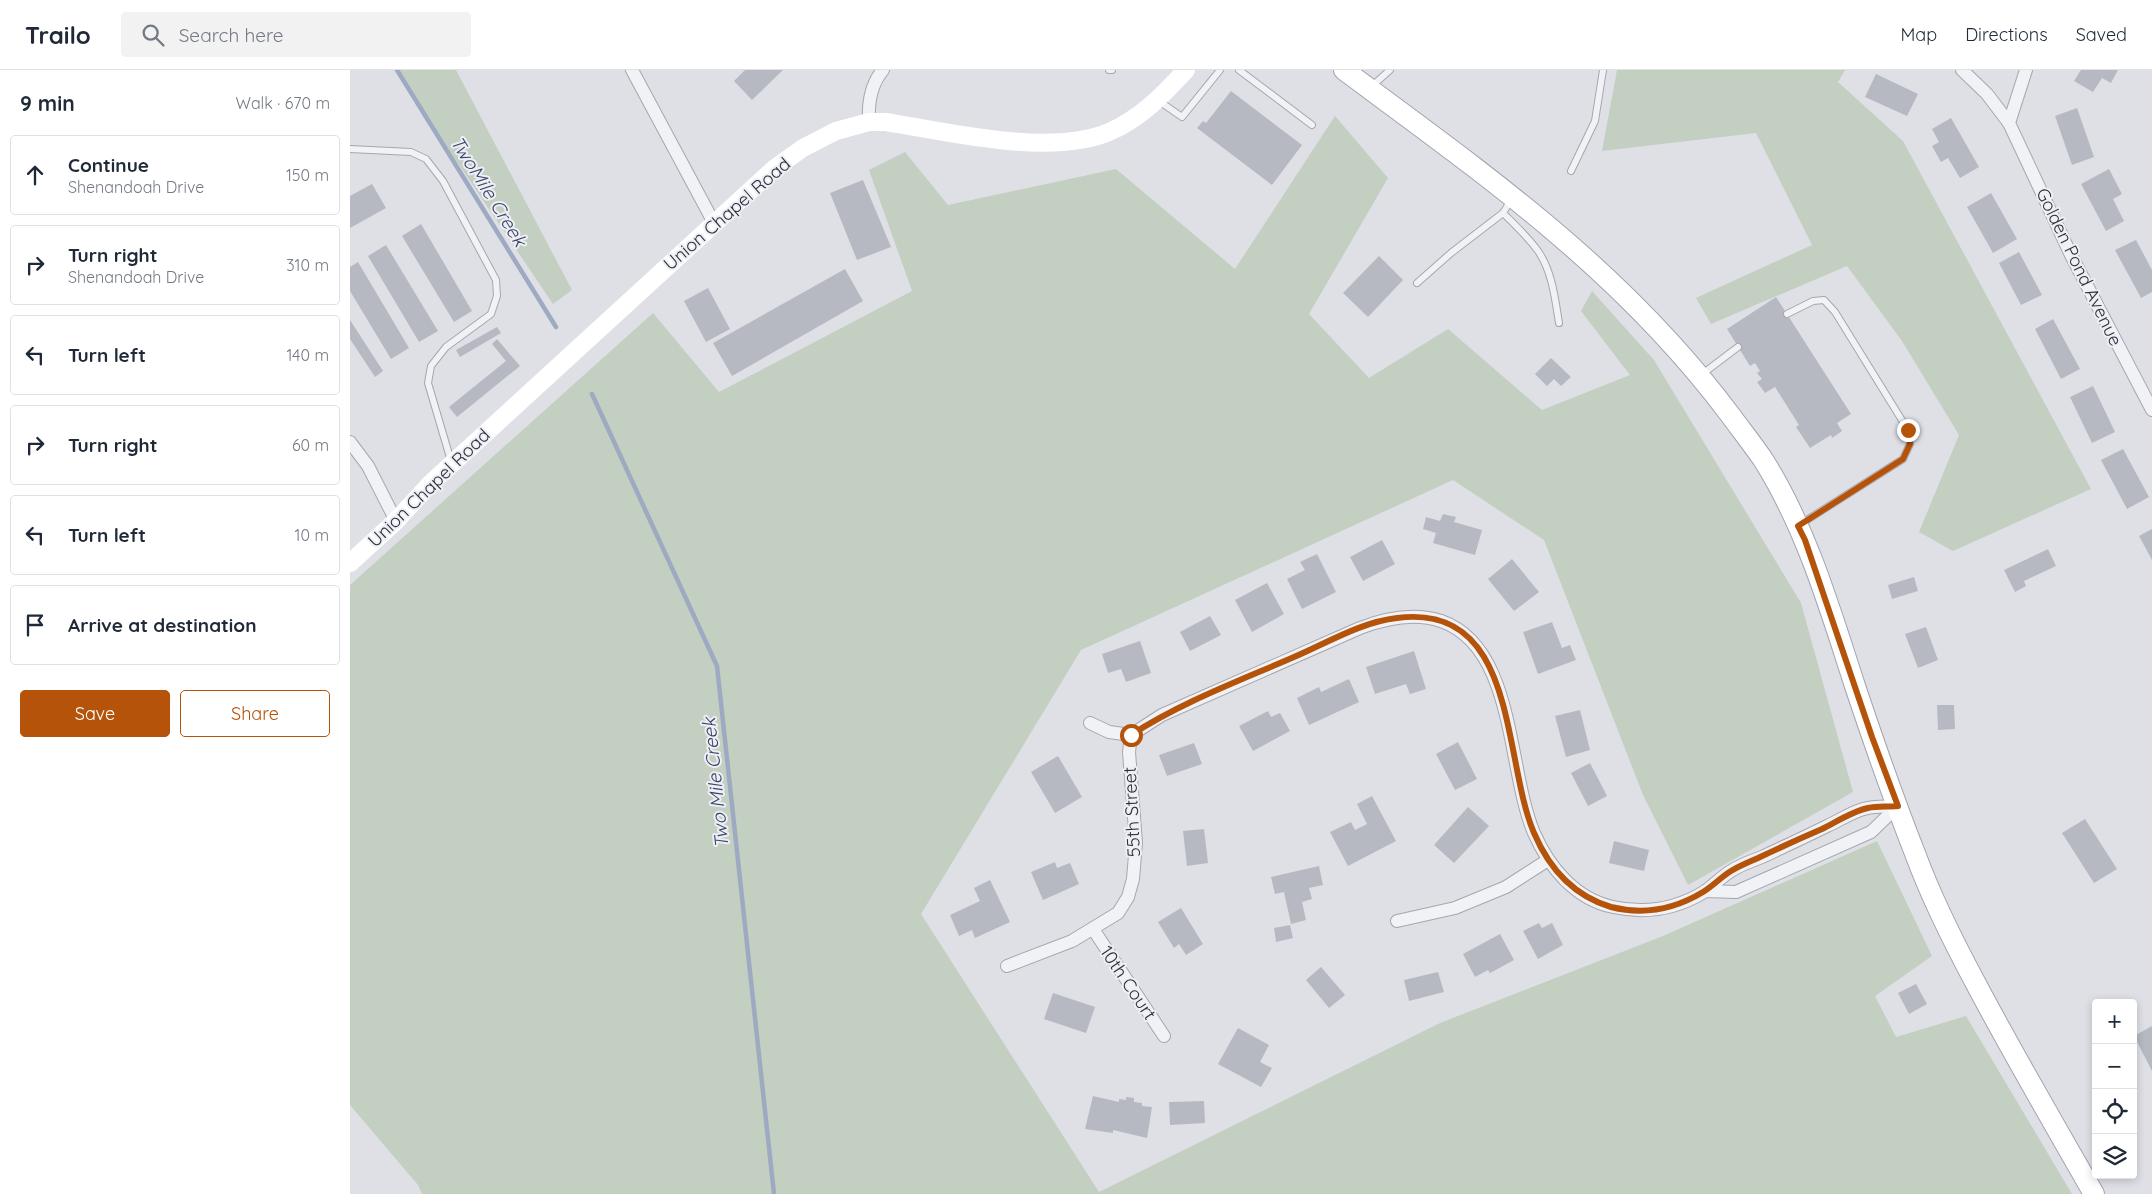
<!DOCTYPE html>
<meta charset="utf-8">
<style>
:root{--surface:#fff;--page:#f2f2f3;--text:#1f2937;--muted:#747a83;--line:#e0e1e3;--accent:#b45309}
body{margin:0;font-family:Quicksand,sans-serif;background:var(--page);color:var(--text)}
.controls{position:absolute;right:15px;bottom:15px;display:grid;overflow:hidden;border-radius:5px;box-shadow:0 2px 8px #0003}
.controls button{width:45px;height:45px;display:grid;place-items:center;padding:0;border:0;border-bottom:1px solid var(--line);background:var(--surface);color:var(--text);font:25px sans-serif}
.stop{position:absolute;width:15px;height:15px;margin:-11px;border:4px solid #b45309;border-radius:50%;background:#fff}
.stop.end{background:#b45309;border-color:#fff;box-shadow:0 1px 5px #0008}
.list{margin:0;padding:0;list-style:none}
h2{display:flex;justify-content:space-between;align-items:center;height:65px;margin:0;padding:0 20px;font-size:21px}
h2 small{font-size:16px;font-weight:400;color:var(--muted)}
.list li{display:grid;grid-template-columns:32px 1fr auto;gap:15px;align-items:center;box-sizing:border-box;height:80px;margin:0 10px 10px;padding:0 10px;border:1px solid var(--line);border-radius:5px}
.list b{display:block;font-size:19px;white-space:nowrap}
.list p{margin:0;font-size:16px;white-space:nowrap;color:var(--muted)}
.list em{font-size:16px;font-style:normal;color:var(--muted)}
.actions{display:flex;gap:10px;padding:15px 20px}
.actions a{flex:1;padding:11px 0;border:1px solid var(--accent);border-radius:5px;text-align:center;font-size:18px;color:var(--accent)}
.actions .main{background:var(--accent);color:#fff}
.icon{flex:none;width:28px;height:28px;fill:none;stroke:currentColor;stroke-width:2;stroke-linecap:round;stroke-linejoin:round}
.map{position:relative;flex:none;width:1802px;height:1124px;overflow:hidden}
header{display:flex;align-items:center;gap:30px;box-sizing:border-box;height:70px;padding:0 25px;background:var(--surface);border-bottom:1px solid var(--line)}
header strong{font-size:24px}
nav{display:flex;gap:28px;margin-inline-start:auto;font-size:18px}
.search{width:350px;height:45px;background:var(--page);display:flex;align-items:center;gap:12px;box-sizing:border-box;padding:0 18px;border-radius:5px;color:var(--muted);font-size:19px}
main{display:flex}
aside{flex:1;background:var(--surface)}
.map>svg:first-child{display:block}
.green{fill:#c2cfc1}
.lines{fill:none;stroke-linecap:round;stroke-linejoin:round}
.stream{stroke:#9ea9c2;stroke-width:4.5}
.building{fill:#b7b9c2}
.lane-casing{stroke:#a5a7af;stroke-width:8}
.street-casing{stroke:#a5a7af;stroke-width:14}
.primary-casing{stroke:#a0a3b1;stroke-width:22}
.lane{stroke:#f1f2f5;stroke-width:6}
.street{stroke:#f1f2f5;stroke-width:12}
.secondary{stroke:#fff;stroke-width:18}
.primary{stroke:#fff;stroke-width:20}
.route{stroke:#b45309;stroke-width:6}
.labels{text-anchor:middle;stroke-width:4;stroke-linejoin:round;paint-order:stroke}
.street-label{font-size:18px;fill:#2a2d3b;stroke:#eeeff4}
.water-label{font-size:19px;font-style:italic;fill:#39466a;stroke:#eeeff4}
</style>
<header>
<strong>Trailo</strong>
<div class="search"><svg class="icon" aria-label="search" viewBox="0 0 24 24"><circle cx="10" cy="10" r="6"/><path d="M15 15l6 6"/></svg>Search here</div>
<nav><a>Map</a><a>Directions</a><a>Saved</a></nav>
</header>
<main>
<aside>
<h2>9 min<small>Walk · 670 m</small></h2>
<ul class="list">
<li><svg class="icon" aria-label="ahead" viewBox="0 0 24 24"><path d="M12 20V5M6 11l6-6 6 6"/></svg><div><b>Continue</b><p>Shenandoah Drive</p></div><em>150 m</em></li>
<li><svg class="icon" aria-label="right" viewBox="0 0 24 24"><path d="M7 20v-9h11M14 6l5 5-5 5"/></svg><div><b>Turn right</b><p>Shenandoah Drive</p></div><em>310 m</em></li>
<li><svg class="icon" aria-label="left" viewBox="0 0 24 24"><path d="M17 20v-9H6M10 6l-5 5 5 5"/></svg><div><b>Turn left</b></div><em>140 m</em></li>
<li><svg class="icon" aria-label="right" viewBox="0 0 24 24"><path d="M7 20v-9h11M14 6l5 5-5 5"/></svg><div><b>Turn right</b></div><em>60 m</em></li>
<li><svg class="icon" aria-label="left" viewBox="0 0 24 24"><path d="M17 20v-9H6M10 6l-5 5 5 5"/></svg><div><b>Turn left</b></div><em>10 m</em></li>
<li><svg class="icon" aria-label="arrive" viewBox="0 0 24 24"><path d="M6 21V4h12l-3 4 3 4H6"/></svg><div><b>Arrive at destination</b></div></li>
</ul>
<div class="actions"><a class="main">Save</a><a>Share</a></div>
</aside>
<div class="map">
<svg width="1802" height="1124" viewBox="0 0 1802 1124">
<rect width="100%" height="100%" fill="#dfe0e6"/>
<g class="green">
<path d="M45 0H106L222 220 203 234Z"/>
<path d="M1267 0H1495L1488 12 1553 71 1741 419 1603 481 1569 462 1609 365 1552 271 1497 196 1361 254 1346 228 1462 175 1406 63 1252 81Z"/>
<path d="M985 46 1038 108 959 244 1019 308 1098 259 1192 340 1280 305 1231 241 1242 221 1304 290 1451 533 1503 722 1338 815 1293 725 1194 470 1103 410 731 580 571 844 749 1122 1090 953 1313 866 1527 771 1582 886 1525 926 1546 967 1616 946 1722 1124H72L68 1115 0 1035V515L303 243 369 322 562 221 519 100 555 82 598 135 766 99 885 199Z"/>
</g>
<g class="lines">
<g class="stream">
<path d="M47 0 206 257"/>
<path d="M242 324 367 596 424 1124"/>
</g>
</g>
<g class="building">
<path d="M395 0H433L402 30 384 11Z"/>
<path d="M1731 0H1768L1761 13 1752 8 1743 22 1724 11Z"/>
<path d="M1526 4 1568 24 1557 46 1515 27Z"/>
<path d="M881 21 952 75 922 115 847 58 853 51 856 53Z"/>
<path d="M1727 38 1744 87 1722 95 1705 46Z"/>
<path d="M1601 48 1629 97 1610 108 1598 88 1591 92 1582 76 1589 72 1582 59Z"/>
<path d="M1759 99 1772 124 1763 129 1774 151 1756 161 1731 114Z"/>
<path d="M513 110 541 177 507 190 480 123Z"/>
<path d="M22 114 36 138 0 158V126Z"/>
<path d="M1641 123 1667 169 1643 183 1617 137Z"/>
<path d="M71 154 122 241 104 252 52 166Z"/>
<path d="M1786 170 1802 200V222L1791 228 1765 180Z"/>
<path d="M36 175 88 261 69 272 18 186Z"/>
<path d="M1669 182 1692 225 1671 235 1649 193Z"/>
<path d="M1029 186 1053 210 1018 247 993 223Z"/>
<path d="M8 192 59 278 41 289 0 221V197Z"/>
<path d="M495 199 513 231 382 306 363 273Z"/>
<path d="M358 218 380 259 356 272 334 231Z"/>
<path d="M1426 227 1501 344 1487 353 1492 361 1482 368 1481 365 1460 378 1446 357 1449 355 1425 317 1415 323 1407 312 1412 309 1407 303 1410 301 1405 293 1400 296 1377 259Z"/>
<path d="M1703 249 1730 299 1711 309 1685 259Z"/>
<path d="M0 250 33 301 25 307 0 269Z"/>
<path d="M147 257 151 263 110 287 106 280Z"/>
<path d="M147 269 170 296 107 347 99 337 156 291 142 274Z"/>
<path d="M1201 288 1221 307 1211 316 1204 309 1197 316 1185 304Z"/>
<path d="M1743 316 1765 362 1742 373 1720 327Z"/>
<path d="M1773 379 1799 427 1777 439 1751 390Z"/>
<path d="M1093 444 1106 447 1104 452 1132 460 1125 485 1083 473 1086 463 1073 459 1076 447 1090 451Z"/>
<path d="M1802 459V490L1789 466Z"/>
<path d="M1032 470 1045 494 1013 511 1000 487Z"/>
<path d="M1698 479 1706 496 1674 511 1676 516 1665 522 1654 500Z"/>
<path d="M967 484 986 522 952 539 937 509 955 500 950 492Z"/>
<path d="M1162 489 1189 522 1164 541 1138 509Z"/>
<path d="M1564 507 1568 521 1542 529 1538 515Z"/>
<path d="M917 513 934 544 902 562 885 530Z"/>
<path d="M860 546 871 565 840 581 830 562Z"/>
<path d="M1202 552 1212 578 1220 575 1226 590 1188 604 1173 562Z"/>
<path d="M1576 557 1588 590 1568 598 1555 564Z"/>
<path d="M790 571 801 603 776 612 771 599 758 603 752 584Z"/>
<path d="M1064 581 1076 619 1060 624 1056 614 1025 624 1016 597Z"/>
<path d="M999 609 1009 632 959 655 947 628 969 617 971 622Z"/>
<path d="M1587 635H1604L1605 659 1588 660Z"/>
<path d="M1230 640 1240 680 1216 687 1205 646Z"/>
<path d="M918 641 921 647 930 643 940 661 903 681 889 656Z"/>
<path d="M1108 672 1127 709 1105 720 1086 684Z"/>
<path d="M844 673 852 694 817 706 809 685Z"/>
<path d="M708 686 732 727 705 743 681 702Z"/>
<path d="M1240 693 1257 726 1238 736 1221 703Z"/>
<path d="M1022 726 1046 771 998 796 980 762 1001 752 1005 760 1017 754 1007 734Z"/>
<path d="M1118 737 1139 756 1104 793 1084 775Z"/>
<path d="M1735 749 1767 799 1744 813 1712 763Z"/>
<path d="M854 759 858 793 837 796 833 761Z"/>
<path d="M1264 771 1299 780 1294 801 1259 793Z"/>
<path d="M705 792 707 798 720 793 729 814 693 830 681 802Z"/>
<path d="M969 796 973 815 959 818 962 829 952 832 956 850 941 854 934 822 925 824 921 807Z"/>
<path d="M640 810 660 852 625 868 622 860 609 866 600 845 630 831 624 818Z"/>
<path d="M831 838 853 874 836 885 829 874 824 878 808 852Z"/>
<path d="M1189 853 1192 858 1202 853 1213 875 1188 889 1173 861Z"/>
<path d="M940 855 943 868 926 872 924 858Z"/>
<path d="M1150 864 1164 890 1140 903 1138 900 1125 907 1113 884Z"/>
<path d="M971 897 995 925 979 938 956 910Z"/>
<path d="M1088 902 1094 922 1059 931 1054 910Z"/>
<path d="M1566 914 1577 934 1559 944 1548 923Z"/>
<path d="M703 923 745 937 736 963 694 949Z"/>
<path d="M1802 956V1001L1784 966Z"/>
<path d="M888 958 919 975 910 992 922 998 911 1017 868 994Z"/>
<path d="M743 1026 769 1032V1029L776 1030V1027L784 1028V1032L792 1033V1036L802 1037 797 1068 763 1060V1063L735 1059Z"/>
<path d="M854 1031 855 1053 820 1055 819 1032Z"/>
</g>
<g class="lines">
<defs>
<g id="lane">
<path d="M759 0H762"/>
<path d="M889 0 962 55"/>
<path d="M1022 16 1040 0"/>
<path d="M809 31 832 47 870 0"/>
<path d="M0 79 61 82 76 89 93 111 146 210 147 226 141 244 96 277 81 296 78 313 101 391"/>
<path d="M1221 101 1245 51 1253 0"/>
<path d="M1161 130 1153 143C1165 155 1178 167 1188 181 1202 201 1205 228 1209 253"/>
<path d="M1067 213 1101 183 1153 143"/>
<path d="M1437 244 1463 231 1474 230 1485 242 1558 360 1560 374 1553 389 1449 455"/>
<path d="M1351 305 1388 277"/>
</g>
<g id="street">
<path d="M282 0 364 153"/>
<path d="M1612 0 1637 24 1659 53"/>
<path d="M1676 0 1659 53 1721 185 1802 340"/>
<path d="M519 52C518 34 521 14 533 0"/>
<path d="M0 372 18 396 46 451"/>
<path d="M740 653 759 662 781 665 812 645 1010 558C1036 548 1064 542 1091 551 1166 577 1157 700 1184 763 1199 797 1225 829 1263 837 1295 844 1326 839 1354 822 1363 816 1371 807 1381 801 1390 795 1401 791 1412 787 1433 777 1455 767 1477 756 1489 751 1504 740 1518 738 1527 736 1538 737 1548 736"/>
<path d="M1355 821 1386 822 1521 762 1548 736"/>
<path d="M1047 851 1105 838 1156 817 1198 790"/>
<path d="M743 859 814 966"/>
<path d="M657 896 722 871 768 843 778 827 783 809 786 773 779 682 781 665"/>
</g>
<path id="primary" d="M994 0C1137 106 1273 201 1381 346 1392 361 1404 376 1414 391 1457 460 1480 539 1505 616 1524 673 1544 730 1566 786 1582 829 1603 871 1625 912 1663 984 1704 1054 1744 1124"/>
</defs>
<use href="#lane" class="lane-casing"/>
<use href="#street" class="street-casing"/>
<use href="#primary" class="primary-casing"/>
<use href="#lane" class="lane"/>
<use href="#street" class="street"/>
<path class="secondary" d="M0 493 46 451 80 414 425 98 453 78 486 61 519 52H536C598 62 701 87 759 62 790 49 814 24 836 0"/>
<use href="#primary" class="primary"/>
</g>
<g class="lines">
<path class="route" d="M781 665C832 632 889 611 944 587 977 573 1011 552 1047 548 1169 532 1152 689 1184 763 1199 798 1224 826 1261 837 1293 845 1325 839 1353 822 1363 816 1371 807 1381 801 1389 796 1399 792 1408 788 1429 778 1451 768 1472 759 1486 752 1503 741 1518 738 1527 736 1538 737 1548 736L1522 667 1455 470 1448 456 1553 389 1560 374 1558 360"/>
</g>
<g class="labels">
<g class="street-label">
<text transform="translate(377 144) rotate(-41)" y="6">Union Chapel Road</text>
<text transform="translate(1729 197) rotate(64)" y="6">Golden Pond Avenue</text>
<text transform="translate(79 418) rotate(-44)" y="6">Union Chapel Road</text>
<text transform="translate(782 742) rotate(-93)" y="6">55th Street</text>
<text transform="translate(778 913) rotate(56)" y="6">10th Court</text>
</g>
<g class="water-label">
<text transform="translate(139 121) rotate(58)" y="7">TwoMile Creek</text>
<text transform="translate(365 713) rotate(-96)" y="7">Two Mile Creek</text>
</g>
</g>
</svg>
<div class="controls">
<button>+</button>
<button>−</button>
<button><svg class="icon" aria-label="locate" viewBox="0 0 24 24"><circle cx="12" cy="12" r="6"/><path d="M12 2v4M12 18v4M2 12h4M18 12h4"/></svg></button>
<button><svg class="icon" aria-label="layers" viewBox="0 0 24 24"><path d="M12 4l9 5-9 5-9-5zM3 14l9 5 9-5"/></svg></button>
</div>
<div class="stop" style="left:781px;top:665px"></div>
<div class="stop end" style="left:1558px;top:360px"></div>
</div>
</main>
